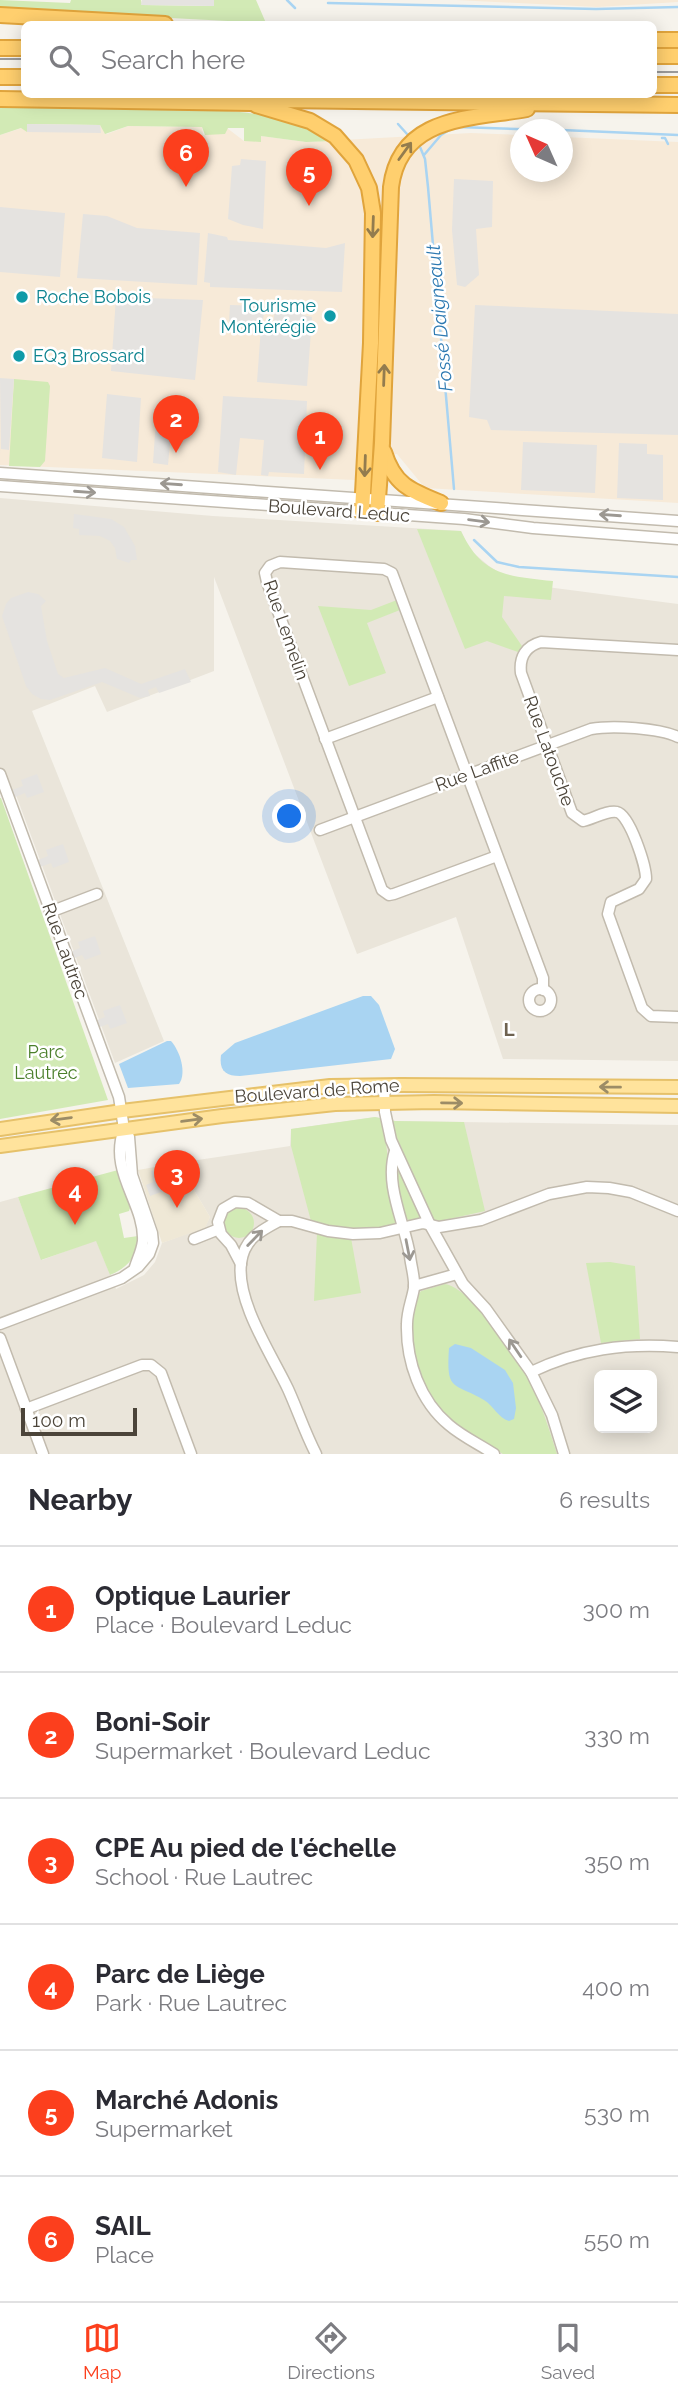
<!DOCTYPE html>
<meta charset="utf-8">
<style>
:root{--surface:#fff;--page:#f2f2f3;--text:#2b2b33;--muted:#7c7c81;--line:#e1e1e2;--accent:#fc3f1d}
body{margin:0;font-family:Raleway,sans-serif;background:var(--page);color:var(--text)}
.controls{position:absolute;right:21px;bottom:21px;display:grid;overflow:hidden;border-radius:10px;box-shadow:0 4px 18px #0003}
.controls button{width:63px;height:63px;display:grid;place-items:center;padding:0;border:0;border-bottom:2px solid var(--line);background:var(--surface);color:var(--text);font:35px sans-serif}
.compass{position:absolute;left:510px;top:119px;width:63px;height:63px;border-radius:50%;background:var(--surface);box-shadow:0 4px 18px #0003;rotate:315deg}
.scale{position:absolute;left:21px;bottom:18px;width:116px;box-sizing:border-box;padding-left:7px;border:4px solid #4b4439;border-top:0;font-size:19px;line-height:24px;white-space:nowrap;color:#4b4439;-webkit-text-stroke:5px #fff;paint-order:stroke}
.you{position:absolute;left:290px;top:817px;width:24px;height:24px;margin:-18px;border:5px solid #fff;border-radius:50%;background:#1a73e8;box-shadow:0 0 0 10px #1a73e833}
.badge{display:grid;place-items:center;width:46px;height:46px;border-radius:50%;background:var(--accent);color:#fff;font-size:23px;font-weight:700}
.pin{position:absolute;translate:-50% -58px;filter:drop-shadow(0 2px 4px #0008)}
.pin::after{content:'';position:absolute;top:37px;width:24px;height:21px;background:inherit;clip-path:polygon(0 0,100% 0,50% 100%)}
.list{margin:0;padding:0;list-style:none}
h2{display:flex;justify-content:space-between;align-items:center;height:91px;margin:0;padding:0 28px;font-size:30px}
h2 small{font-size:23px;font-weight:400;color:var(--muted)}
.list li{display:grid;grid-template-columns:46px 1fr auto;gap:21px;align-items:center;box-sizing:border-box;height:126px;padding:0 28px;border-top:2px solid var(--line)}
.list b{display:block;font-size:26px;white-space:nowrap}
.list p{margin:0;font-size:23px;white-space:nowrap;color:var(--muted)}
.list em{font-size:23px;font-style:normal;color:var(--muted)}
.icon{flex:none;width:38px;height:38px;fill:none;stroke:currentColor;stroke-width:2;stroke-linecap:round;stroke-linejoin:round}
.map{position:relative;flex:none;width:678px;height:1454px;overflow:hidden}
.search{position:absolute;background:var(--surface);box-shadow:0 4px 18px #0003;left:21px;right:21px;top:21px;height:77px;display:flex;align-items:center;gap:18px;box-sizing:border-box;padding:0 24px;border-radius:10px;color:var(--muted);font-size:26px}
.sheet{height:847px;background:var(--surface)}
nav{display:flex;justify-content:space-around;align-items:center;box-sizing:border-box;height:98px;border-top:2px solid var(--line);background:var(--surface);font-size:19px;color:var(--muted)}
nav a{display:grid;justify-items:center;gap:4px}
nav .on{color:var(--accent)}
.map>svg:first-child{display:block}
.residential{fill:#eae5da;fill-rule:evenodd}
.commercial{fill:#f7ead8}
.education{fill:#efe8d6}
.green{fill:#d2eab5}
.parking{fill:#e5e3e0}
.water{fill:#a9d4f2}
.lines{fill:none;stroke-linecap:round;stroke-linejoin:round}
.stream{stroke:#a9d4f2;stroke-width:2.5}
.minor-casing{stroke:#c2bbae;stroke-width:13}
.major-casing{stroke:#e6c16a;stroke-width:16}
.highway-casing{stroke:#e0a43c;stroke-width:18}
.minor{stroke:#fff;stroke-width:10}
.major{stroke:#ffe39c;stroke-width:12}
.highway{stroke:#ffcf6e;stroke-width:14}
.tram{stroke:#9a9a9a;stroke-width:2}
.oneway{stroke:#937c4e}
.oneway2{stroke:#9c9892}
.oneway3{stroke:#9c8c66}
.culture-dot{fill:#0f9aa8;stroke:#fff;stroke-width:2.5}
.labels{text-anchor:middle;stroke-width:5;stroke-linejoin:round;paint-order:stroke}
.culture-label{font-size:18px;fill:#0d838f;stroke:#fff;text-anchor:start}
.street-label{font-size:18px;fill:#4b4439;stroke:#fff}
.park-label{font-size:18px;fill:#4a7f2a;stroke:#fff}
.water-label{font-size:19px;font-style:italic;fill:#2e7ab2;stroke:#fff}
.neighbourhood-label{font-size:19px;font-weight:bold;fill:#6e6250;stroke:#fff}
</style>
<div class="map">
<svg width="678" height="1454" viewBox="0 0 678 1454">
<rect width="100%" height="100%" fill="#f6f3ec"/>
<g class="residential">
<path d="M0 498 213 516 461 531 470 550 489 566 516 583 678 604V1061L503 1059 456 917 357 954 214 577V671L107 712 95 686 32 711 164 1041 115 1063 16 795 0 794Z"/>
<path d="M375 1117 395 1121 678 1125V1454H0V1202L18 1197 42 1260 96 1240 116 1289 144 1275 155 1262 162 1243 205 1227 210 1217 178 1163 290 1146 291 1129ZM599 1375H652V1428H599Z"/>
</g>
<g class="commercial">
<path d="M456 0H678V2L597 7Z"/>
<path d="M27 124 100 125 105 133 107 134 128 126 202 127 203 135 227 128 244 141H261V136L306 142 471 133 520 135V172H562L563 137 678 142V503L425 488 397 454 358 455 355 480 0 465V135L22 128 25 130Z"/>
</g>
<path class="education" d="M178 1163 210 1217 205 1228 162 1243 138 1170Z"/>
<g class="green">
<path d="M0 0 70 3 71 0H141L142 5 213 6 214 0H256L266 23 0 9Z"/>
<path d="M0 106C55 107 111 107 166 109 223 111 283 108 332 141L306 142 261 136V142L244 141V128H228L225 134 205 135 202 127 128 126 105 134 100 125 27 124V132L21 128 0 135Z"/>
<path d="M14 379 48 382 50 386 45 461 40 467 9 466Z"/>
<path d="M417 529 461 531C482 576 508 576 553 581L551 600 504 596 502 617 522 646 518 652 487 641 465 649Z"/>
<path d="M397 600 400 610 367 623 386 673 349 686 318 606 371 610Z"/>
<path d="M0 798H1L108 1100 0 1119Z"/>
<path d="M375 1117 395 1121 464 1122 485 1211 436 1222 432 1219 395 1133 385 1137 397 1222C382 1238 330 1227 311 1221L291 1146V1129Z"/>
<path d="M400 1167 421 1215 418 1219 411 1221 405 1218 395 1171V1168Z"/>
<path d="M118 1170 130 1208 129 1211 119 1214 124 1238 138 1236C139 1256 127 1268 110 1275L96 1241 41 1260 18 1197Z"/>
<circle cx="239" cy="1223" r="15"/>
<path d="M317 1233 351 1238 361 1293 314 1301Z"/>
<path d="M610 1262 635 1266 640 1339 601 1343 586 1263Z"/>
<path d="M445 1284C471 1287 521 1363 533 1388 543 1409 550 1432 557 1454H503L453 1423 431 1399 414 1366 410 1329 415 1300 421 1291Z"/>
</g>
<g class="parking">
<path d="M142 0H214V6L141 5Z"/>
<path d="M27 124 100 125 101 133 27 132Z"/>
<path d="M241 159 266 161 263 229 243 225 228 219 232 166 240 165Z"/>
<path d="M454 179 493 181 492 227 476 229 479 275 465 287 457 285 452 230Z"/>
<path d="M0 207 65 213 60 277 0 272Z"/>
<path d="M83 214 107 216 137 228 200 233 197 285 77 278Z"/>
<path d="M208 233 227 237 228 240 326 248 345 243 342 292 210 287V283L204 282Z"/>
<path d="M116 297 203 300 195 380 111 371Z"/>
<path d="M230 305 265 306 262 326 229 323Z"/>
<path d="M475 305 678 314V435L491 430 487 420 469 417Z"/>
<path d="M275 306 297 309 303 315 312 317 307 386 257 382 261 327 273 328Z"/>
<path d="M0 378 14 379 9 450 1 449V456Z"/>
<path d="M107 394 141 398 137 462 102 458Z"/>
<path d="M223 396 307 401 304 474 269 472 268 476 261 475 264 440 240 438 236 475 218 472Z"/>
<path d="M156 419 172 421 168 465 153 463Z"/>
<path d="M523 442 597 445 595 493 521 490Z"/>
<path d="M619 443 647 444V454L663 455V500L617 498Z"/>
<path d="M74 514 111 519 124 527 135 546 137 560H131L129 563 117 559 115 548 110 541 100 536 79 535V529L73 528Z"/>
<path d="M28 592 38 594 46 601 41 606 47 641 58 674 64 678 105 668 141 684 185 669 191 682 159 693 156 687 148 690 150 696 140 698 102 682 50 700 41 699 32 694 26 686 2 616 6 604 11 598Z"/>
<path d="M37 774 44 792 27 798 25 793 15 797 12 790 23 786 21 780Z"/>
<path d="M63 844 69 862 53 868 51 863 40 867 38 860 48 856 46 850Z"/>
<path d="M95 936 101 954 85 960 82 955 72 959 70 952 80 948 78 942Z"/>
<path d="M120 1005 127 1023 110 1029 108 1024 97 1028 95 1021 105 1017 103 1011Z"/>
<path d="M180 1166 186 1183 150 1196 146 1185 153 1182 151 1171Z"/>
</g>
<g class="water">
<path d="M363 996H371L379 1005 395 1049 391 1059 240 1076C225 1076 219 1070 221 1055L235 1043Z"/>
<path d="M167 1041H171C180 1051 187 1073 179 1084L128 1088 119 1064Z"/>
<path d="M455 1344 471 1348 505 1370 513 1383 516 1408 514 1419 509 1421C498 1418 494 1406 484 1400 453 1382 446 1392 449 1348Z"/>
</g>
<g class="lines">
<g class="stream">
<path d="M287 0 295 8"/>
<path d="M328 3 596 9 678 7"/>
<path d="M398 124 407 134"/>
<path d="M458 127 549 130"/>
<path d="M562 130 678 135"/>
<path d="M662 138H665L668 144"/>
<path d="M420 147 425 159 428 187 454 489"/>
<path d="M424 155 441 135 451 129"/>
<path d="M474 540 497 562 519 567 678 577"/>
</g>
<defs>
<g id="minor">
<path d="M0 473 678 521"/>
<path d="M0 486 464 519 533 528 678 539"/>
<path d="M678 650 541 642C526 646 519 657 521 673L572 813 583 821C593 819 607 810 617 812 630 815 646 866 646 879L639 889 611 902 608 914 642 1008 651 1016 678 1017"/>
<path d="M325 739 438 697"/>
<path d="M0 774 119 1097 124 1129 129 1137 132 1175 152 1233 153 1243 149 1254 138 1267 122 1278 0 1324"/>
<path d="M320 830 591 729C612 725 659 728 678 737"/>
<path d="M497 856 394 894 389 895 382 890 267 582 265 573 270 566 280 562 384 569 392 573 543 978V990"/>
<path d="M50 912 97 894"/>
<circle cx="540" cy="1000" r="11"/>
<path d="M384 1085 385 1112 391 1140 430 1225 463 1284 486 1309 531 1372 552 1415 564 1454"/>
<path d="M124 1129C108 1172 145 1203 143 1241 142 1250 138 1258 135 1267"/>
<path d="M395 1151C384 1185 405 1223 410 1256 411 1266 415 1278 414 1288 412 1300 407 1311 407 1324 406 1361 420 1401 449 1425 463 1437 479 1444 494 1454"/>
<path d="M279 1221C260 1231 244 1239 241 1263 236 1302 272 1355 288 1389 298 1411 305 1433 316 1454"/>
<path d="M194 1239 219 1229"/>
<path d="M241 1264 231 1245 221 1234 218 1222 223 1209 235 1202 248 1203 279 1221H292L328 1231 353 1234 380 1233 423 1223 439 1227 481 1220 549 1194 587 1187 609 1188 631 1192 678 1211"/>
<path d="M414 1286 457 1274"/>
<path d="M0 1338 43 1454"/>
<path d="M531 1372C579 1349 625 1343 678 1347"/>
<path d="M26 1409 142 1365H151L161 1373 191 1454"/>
</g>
<g id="major">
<path d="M0 1129 122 1111 330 1086 401 1085 678 1087"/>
<path d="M0 1146 222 1116 335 1104 434 1102 678 1106"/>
</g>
<g id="highway">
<path d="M0 15 165 24"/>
<path d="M654 40H678"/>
<path d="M0 48H24"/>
<path d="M654 56H678"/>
<path d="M0 77H24"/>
<path d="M654 85H678"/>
<path d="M0 99 251 103 278 100 678 105"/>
<path d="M256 105 310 121 335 136 356 160 369 188 373 213 371 343 362 512"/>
<path d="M384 452C394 485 411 491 441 503"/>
<path d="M377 513 382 443 391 187C400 115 472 119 527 109"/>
</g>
</defs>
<use href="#minor" class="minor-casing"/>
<use href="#major" class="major-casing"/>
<use href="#highway" class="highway-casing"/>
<use href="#minor" class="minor"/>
<use href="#major" class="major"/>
<use href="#highway" class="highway"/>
<g class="tram">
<path d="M0 59H24"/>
<path d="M654 72H678"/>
</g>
</g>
<defs><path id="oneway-shaft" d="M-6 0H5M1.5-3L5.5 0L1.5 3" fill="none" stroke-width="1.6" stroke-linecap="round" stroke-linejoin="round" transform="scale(1.75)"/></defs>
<g class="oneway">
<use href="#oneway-shaft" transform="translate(405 151) rotate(-54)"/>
<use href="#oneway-shaft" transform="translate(373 227) rotate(92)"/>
<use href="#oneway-shaft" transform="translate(384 375) rotate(-88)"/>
<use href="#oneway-shaft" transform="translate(365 466) rotate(92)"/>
</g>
<g class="oneway2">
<use href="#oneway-shaft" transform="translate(171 484) rotate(-176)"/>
<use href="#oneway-shaft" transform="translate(85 492) rotate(4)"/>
<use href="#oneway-shaft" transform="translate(610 515) rotate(-176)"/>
<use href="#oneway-shaft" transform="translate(479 521) rotate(7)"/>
<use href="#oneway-shaft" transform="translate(255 1238) rotate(-46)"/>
<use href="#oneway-shaft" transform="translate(408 1250) rotate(79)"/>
<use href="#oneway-shaft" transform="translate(515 1348) rotate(-124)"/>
</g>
<g class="oneway3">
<use href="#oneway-shaft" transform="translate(610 1087) rotate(-179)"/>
<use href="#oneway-shaft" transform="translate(452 1103) rotate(1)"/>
<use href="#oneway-shaft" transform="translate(61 1119) rotate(172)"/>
<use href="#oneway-shaft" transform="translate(192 1120) rotate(-8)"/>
</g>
<g class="culture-dot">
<circle cx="22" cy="297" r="7"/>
<circle cx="330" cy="316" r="7"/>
<circle cx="19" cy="356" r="7"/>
</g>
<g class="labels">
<g class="culture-label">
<text x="36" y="303">Roche Bobois</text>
<text x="316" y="312" text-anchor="end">Tourisme<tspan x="316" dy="21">Montérégie</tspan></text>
<text x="33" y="362">EQ3 Brossard</text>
</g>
<g class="street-label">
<text transform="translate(339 511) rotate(4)" y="6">Boulevard Leduc</text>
<text transform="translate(286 630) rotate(71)" y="6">Rue Lemelin</text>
<text transform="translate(549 751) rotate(70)" y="6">Rue Latouche</text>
<text transform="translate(477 771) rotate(-20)" y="6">Rue Laffite</text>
<text transform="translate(65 951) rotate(70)" y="6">Rue Lautrec</text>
<text transform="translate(317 1091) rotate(-4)" y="6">Boulevard de Rome</text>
</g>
<g class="park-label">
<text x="46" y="1058">Parc<tspan x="46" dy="21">Lautrec</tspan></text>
</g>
<g class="water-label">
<text transform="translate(439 318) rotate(-95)" y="7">Fossé Daigneault</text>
</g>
<g class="neighbourhood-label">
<text x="509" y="1036">L</text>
</g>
</g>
</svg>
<div class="controls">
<button><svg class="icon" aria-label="layers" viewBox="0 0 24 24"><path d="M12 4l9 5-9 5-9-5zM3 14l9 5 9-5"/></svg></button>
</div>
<svg class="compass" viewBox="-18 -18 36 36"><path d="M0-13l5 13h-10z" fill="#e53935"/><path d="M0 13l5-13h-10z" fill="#7c7c81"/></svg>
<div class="scale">100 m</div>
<div class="you"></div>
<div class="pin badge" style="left:320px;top:470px">1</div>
<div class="pin badge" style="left:176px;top:453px">2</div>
<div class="pin badge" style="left:177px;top:1208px">3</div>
<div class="pin badge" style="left:75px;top:1225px">4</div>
<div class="pin badge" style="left:309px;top:206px">5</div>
<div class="pin badge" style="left:186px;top:187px">6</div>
<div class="search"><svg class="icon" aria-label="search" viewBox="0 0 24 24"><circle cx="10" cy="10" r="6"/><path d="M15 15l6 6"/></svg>Search here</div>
</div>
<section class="sheet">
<h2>Nearby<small>6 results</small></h2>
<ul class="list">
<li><span class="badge">1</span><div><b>Optique Laurier</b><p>Place · Boulevard Leduc</p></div><em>300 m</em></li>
<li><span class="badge">2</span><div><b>Boni-Soir</b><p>Supermarket · Boulevard Leduc</p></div><em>330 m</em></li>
<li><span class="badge">3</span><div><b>CPE Au pied de l'échelle</b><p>School · Rue Lautrec</p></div><em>350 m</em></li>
<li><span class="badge">4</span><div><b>Parc de Liège</b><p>Park · Rue Lautrec</p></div><em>400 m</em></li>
<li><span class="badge">5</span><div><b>Marché Adonis</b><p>Supermarket</p></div><em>530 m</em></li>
<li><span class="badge">6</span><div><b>SAIL</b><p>Place</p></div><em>550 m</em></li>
</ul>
</section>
<nav>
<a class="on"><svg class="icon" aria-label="map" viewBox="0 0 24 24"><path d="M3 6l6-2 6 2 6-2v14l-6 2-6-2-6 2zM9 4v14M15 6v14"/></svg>Map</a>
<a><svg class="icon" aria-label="directions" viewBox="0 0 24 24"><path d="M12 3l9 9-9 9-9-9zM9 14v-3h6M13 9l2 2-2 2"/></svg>Directions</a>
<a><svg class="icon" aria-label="saved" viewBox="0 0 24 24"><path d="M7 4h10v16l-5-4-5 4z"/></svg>Saved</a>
</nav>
